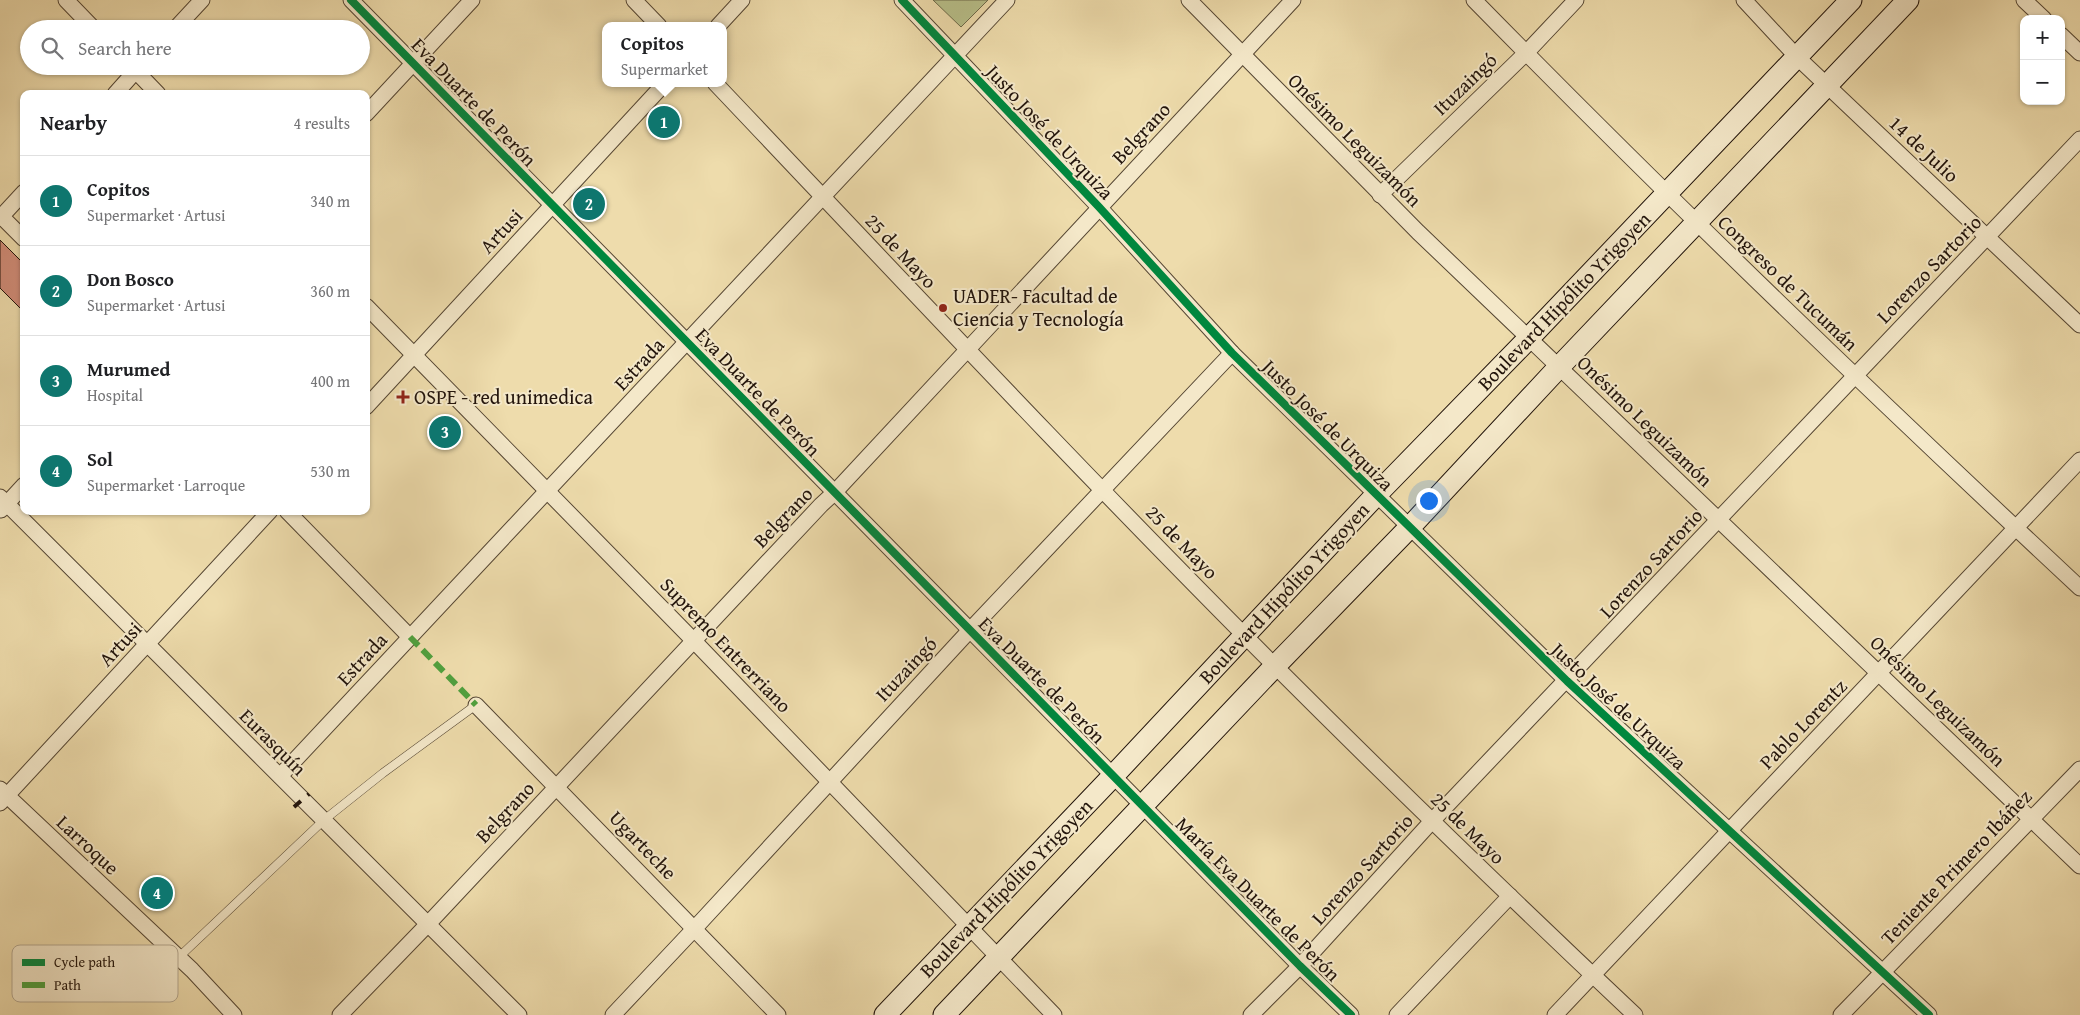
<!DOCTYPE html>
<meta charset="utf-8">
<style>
:root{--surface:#fff;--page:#f6f6f6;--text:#202124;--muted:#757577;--line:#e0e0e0;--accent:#0f766e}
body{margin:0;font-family:"Gentium Book Plus",serif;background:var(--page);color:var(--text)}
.controls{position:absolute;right:15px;top:15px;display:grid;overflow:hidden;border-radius:10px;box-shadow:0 1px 4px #0004}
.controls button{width:45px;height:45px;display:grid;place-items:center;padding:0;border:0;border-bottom:1px solid var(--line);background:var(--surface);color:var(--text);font:25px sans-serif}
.you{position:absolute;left:1428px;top:500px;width:18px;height:18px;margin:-12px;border:4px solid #fff;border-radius:50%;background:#1a73e8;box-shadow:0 0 0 8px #1a73e833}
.badge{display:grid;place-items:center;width:32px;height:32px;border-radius:50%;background:var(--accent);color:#fff;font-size:16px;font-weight:700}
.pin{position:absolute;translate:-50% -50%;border:2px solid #fff;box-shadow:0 1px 5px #0006}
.popup{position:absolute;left:602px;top:22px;width:125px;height:65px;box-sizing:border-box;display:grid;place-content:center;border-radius:10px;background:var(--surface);filter:drop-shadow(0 1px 4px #0005);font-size:16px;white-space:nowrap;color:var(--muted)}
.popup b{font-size:19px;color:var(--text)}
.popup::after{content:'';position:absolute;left:50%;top:100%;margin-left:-10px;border:10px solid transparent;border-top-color:var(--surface)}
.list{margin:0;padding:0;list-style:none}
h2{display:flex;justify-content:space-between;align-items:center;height:65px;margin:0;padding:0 20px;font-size:21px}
h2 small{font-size:16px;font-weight:400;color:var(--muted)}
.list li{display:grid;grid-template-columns:32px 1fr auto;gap:15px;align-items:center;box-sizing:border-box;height:90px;padding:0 20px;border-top:1px solid var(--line)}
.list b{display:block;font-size:19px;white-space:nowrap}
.list p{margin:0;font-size:16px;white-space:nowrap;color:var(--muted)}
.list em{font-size:16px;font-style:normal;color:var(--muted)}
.icon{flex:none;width:28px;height:28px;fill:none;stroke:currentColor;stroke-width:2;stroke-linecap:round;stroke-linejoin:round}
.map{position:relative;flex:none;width:2080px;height:1015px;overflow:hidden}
.search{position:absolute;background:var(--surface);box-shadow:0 1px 4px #0004;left:20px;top:20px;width:350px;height:55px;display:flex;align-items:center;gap:12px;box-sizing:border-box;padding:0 18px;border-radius:28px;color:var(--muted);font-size:19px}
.panel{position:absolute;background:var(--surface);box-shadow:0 1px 4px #0004;left:20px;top:90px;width:350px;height:425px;border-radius:10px}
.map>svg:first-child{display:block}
.green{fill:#b8c08a;stroke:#6d6a4a}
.building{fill:#d08c78;stroke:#22140b}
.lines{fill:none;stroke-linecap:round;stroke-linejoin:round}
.lane-casing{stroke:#554633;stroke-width:9}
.street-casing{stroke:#554633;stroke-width:17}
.secondary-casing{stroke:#22140b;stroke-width:23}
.lane{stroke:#f4e8c9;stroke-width:8}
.street{stroke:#f4e8c9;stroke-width:15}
.secondary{stroke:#f4e8c9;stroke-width:21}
.rail{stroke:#22140b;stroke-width:4;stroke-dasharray:9 9;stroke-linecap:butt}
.quiet{stroke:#50a03e;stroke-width:6;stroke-dasharray:12 6;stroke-linecap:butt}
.cycleway-casing{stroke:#f4e8c9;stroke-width:11}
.cycleway{stroke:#00873e;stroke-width:8}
.poi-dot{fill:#8f2418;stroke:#f4e8c9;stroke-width:2}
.labels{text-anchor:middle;stroke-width:4;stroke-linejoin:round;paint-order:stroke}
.street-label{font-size:20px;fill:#22140b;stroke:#f4e8c9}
.poi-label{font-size:20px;fill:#22140b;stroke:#f4e8c9;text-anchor:start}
.key{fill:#f4e8c9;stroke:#b5a890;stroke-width:1}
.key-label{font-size:14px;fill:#22140b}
</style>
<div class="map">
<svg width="2080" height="1015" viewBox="0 0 2080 1015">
<rect width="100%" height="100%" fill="#eedcac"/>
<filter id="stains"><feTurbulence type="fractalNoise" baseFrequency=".004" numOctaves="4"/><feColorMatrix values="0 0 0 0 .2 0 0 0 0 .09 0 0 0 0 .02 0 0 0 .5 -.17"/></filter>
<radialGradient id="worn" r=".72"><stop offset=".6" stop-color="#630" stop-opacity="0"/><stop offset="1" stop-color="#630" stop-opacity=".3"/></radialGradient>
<path class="green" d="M933 0H988L961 27Z"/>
<path class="building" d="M0 240 24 264V312L0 288Z"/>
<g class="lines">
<defs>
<path id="lane" d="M179 957 324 820 383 773 476 705"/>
<g id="street">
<path d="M66 0 94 29"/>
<path d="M351 0 1300 966 1351 1015"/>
<path d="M634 0 659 26"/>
<path d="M902 0 1099 207 1232 353 1567 681 1929 1015"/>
<path d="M1189 0 1418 232 2080 866"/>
<path d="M1474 0C1671 201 1874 396 2080 588"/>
<path d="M1744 0 1797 57 2080 325"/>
<path d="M2024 0 2044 19"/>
<path d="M718 26 742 0"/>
<path d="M175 29 202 0"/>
<path d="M2061 35 2080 53"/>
<path d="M131 66 158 94"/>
<path d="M715 83C901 279 1085 476 1276 667 1394 785 1514 901 1635 1015"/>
<path d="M115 94 140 66"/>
<path d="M366 114 472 0"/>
<path d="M1380 195 1526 53 1576 0"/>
<path d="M0 215 24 239"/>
<path d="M0 218 24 192"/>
<path d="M366 306 694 641 1054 1015"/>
<path d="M366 407 665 83"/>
<path d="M0 497 519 1015"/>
<path d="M1 510 24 485"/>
<path d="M287 511 410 637"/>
<path d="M476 705 778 1015"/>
<path d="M280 776 1007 0"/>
<path d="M0 789 192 970 234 1015"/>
<path d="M0 803 270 511"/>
<path d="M340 1015 428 924 821 505 834 493 1293 0"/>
<path d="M613 1015 695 928 970 630 1232 353"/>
<path d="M1251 1015 1300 966 1432 821 2080 139"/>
<path d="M1397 1015 1510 896"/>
<path d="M1555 1015 2080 460"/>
<path d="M1841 1015 2080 769"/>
</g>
<g id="secondary">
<path d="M885 1015 1113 776 1376 495 1529 338 1851 0"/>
<path d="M944 1015 1275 666 1409 528 1559 367 1908 0"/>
</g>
</defs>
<use href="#lane" class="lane-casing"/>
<use href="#street" class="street-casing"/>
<use href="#secondary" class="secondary-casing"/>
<use href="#lane" class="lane"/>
<use href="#street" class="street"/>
<use href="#secondary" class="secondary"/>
<path class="rail" d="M294 807 309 794"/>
<path class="quiet" d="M410 637 476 705"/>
<defs>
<g id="cycleway">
<path d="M351 0 1300 966 1351 1015"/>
<path d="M902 0 1099 207 1232 353 1567 681 1929 1015"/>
</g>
</defs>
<use href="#cycleway" class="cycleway-casing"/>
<use href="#cycleway" class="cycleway"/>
</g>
<g class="poi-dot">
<circle cx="943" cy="308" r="5"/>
<path d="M400.5 389.5h5v5h5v5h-5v5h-5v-5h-5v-5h5z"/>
</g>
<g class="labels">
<g class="street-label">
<text transform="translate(1465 84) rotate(-44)" y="7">Ituzaingó</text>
<text transform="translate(474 102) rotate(46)" y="7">Eva Duarte de Perón</text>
<text transform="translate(1050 132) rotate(47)" y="7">Justo José de Urquiza</text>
<text transform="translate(1141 133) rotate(-47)" y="7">Belgrano</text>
<text transform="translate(1355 140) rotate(45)" y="7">Onésimo Leguizamón</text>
<text transform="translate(1924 149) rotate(43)" y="7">14 de Julio</text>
<text transform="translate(501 231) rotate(-47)" y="7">Artusi</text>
<text transform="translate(901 251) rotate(47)" y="7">25 de Mayo</text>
<text transform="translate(1929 269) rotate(-46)" y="7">Lorenzo Sartorio</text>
<text transform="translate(1788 283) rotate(44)" y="7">Congreso de Tucumán</text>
<text transform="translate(1564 301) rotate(-46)" y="7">Boulevard Hipólito Yrigoyen</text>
<text transform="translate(639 364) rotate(-47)" y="7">Estrada</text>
<text transform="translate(758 392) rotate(46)" y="7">Eva Duarte de Perón</text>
<text transform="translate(1645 421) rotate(44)" y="7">Onésimo Leguizamón</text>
<text transform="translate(1328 425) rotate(45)" y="7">Justo José de Urquiza</text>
<text transform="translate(783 517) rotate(-46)" y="7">Belgrano</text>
<text transform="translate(1182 542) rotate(46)" y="7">25 de Mayo</text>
<text transform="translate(1651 563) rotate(-47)" y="7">Lorenzo Sartorio</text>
<text transform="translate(1284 593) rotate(-47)" y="7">Boulevard Hipólito Yrigoyen</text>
<text transform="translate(120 644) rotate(-47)" y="7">Artusi</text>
<text transform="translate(726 645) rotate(46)" y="7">Supremo Entrerriano</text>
<text transform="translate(362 659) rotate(-47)" y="7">Estrada</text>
<text transform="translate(906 669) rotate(-47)" y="7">Ituzaingó</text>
<text transform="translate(1042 680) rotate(45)" y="7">Eva Duarte de Perón</text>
<text transform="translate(1938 701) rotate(44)" y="7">Onésimo Leguizamón</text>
<text transform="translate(1619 706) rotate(43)" y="7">Justo José de Urquiza</text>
<text transform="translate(1803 724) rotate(-46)" y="7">Pablo Lorentz</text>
<text transform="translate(273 742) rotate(45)" y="7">Eurasquín</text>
<text transform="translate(505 812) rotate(-47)" y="7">Belgrano</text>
<text transform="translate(1468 828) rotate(44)" y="7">25 de Mayo</text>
<text transform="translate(88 845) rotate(43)" y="7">Larroque</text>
<text transform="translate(643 845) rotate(46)" y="7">Ugarteche</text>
<text transform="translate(1956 867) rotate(-46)" y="7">Teniente Primero Ibáñez</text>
<text transform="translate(1362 869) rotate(-48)" y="7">Lorenzo Sartorio</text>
<text transform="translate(1006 888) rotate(-46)" y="7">Boulevard Hipólito Yrigoyen</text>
<text transform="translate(1258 899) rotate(45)" y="7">María Eva Duarte de Perón</text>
</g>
<g class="poi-label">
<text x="953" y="303">UADER- Facultad de<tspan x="953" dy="23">Ciencia y Tecnología</tspan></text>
<text x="414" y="404">OSPE - red unimedica</text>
</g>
</g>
<rect x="12" y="945" width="166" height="57" rx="8" class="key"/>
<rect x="22" y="959" width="23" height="7" fill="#00873e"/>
<rect x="22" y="982" width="23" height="6" fill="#50a03e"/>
<g class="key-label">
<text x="54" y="967">Cycle path</text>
<text x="54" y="990">Path</text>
</g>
<rect width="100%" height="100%" filter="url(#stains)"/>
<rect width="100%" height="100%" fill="url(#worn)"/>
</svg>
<div class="controls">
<button>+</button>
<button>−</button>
</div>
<div class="you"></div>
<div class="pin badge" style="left:664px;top:122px">1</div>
<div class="popup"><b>Copitos</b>Supermarket</div>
<div class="pin badge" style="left:589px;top:204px">2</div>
<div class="pin badge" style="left:445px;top:432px">3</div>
<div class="pin badge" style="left:157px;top:893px">4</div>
<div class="search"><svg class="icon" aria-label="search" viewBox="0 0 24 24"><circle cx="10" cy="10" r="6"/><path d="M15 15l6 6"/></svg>Search here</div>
<section class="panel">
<h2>Nearby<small>4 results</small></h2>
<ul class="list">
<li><span class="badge">1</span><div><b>Copitos</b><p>Supermarket · Artusi</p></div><em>340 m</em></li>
<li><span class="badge">2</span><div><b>Don Bosco</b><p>Supermarket · Artusi</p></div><em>360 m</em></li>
<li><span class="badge">3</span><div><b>Murumed</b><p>Hospital</p></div><em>400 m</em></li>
<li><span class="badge">4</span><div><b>Sol</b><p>Supermarket · Larroque</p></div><em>530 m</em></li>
</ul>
</section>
</div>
